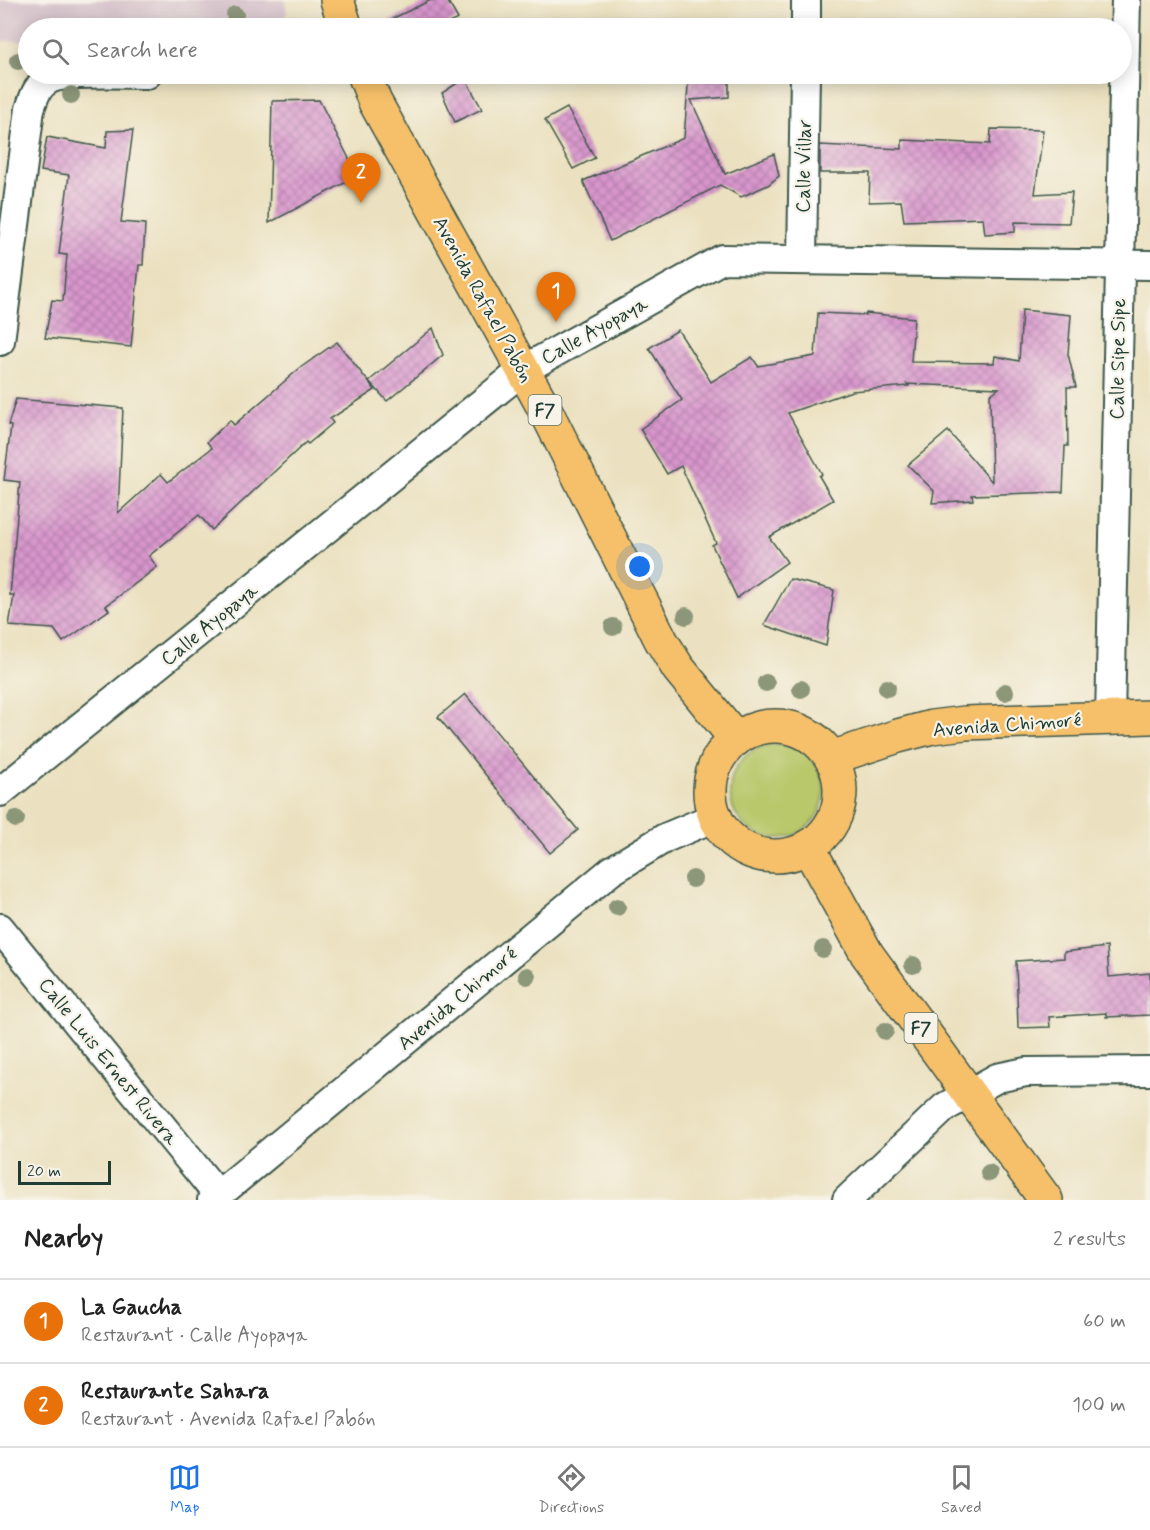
<!DOCTYPE html>
<meta charset="utf-8">
<style>
:root{--surface:#fff;--page:#f6f6f6;--text:#222;--muted:#767676;--line:#e0e0e0;--accent:#1a73e8}
body{margin:0;font-family:Mynerve,sans-serif;background:var(--page);color:var(--text)}
.scale{position:absolute;left:18px;bottom:15px;width:93px;box-sizing:border-box;padding-left:6px;border:3px solid #1f3d34;border-top:0;font-size:16px;line-height:21px;white-space:nowrap;color:#1f3d34;-webkit-text-stroke:4px #f7f3e8;paint-order:stroke}
.you{position:absolute;left:640px;top:567px;width:21px;height:21px;margin:-15px;border:4px solid #fff;border-radius:50%;background:#1a73e8;box-shadow:0 0 0 9px #1a73e833}
.badge{display:grid;place-items:center;width:39px;height:39px;border-radius:50%;background:var(--accent);color:#fff;font-size:20px;font-weight:700}
.pin{position:absolute;translate:-50% -50px;filter:drop-shadow(0 2px 3px #0008)}
.pin::after{content:'';position:absolute;top:32px;width:21px;height:18px;background:inherit;clip-path:polygon(0 0,100% 0,50% 100%)}
.list{margin:0;padding:0;list-style:none}
h2{display:flex;justify-content:space-between;align-items:center;height:78px;margin:0;padding:0 24px;font-size:26px}
h2 small{font-size:20px;font-weight:400;color:var(--muted)}
.list li{display:grid;grid-template-columns:39px 1fr auto;gap:18px;align-items:center;box-sizing:border-box;height:84px;padding:0 24px;border-top:2px solid var(--line)}
.list b{display:block;font-size:22px;white-space:nowrap}
.list p{margin:0;font-size:20px;white-space:nowrap;color:var(--muted)}
.list em{font-size:20px;font-style:normal;color:var(--muted)}
.icon{flex:none;width:33px;height:33px;fill:none;stroke:currentColor;stroke-width:2;stroke-linecap:round;stroke-linejoin:round}
.map{position:relative;flex:none;width:1150px;height:1200px;overflow:hidden}
.search{position:absolute;background:var(--surface);box-shadow:0 3px 15px #0003;left:18px;right:18px;top:18px;height:66px;display:flex;align-items:center;gap:15px;box-sizing:border-box;padding:0 21px;border-radius:33px;color:var(--muted);font-size:22px}
.sheet{height:246px;background:var(--surface)}
nav{display:flex;justify-content:space-around;align-items:center;box-sizing:border-box;height:84px;border-top:2px solid var(--line);background:var(--surface);font-size:16px;color:var(--muted)}
nav a{display:grid;justify-items:center;gap:3px}
nav .on{color:var(--accent)}
.map>svg:first-child{display:block}
.industrial{fill:#d2bdc8}
.green{fill:#b8c86a;stroke:#6c824f;stroke-width:1.5}
.building{fill:url(#building-cross-hatch)}
.lines{fill:none;stroke-linecap:round;stroke-linejoin:round}
.minor-casing{stroke:#3e5649;stroke-width:32}
.trunk-casing{stroke:#3e5649;stroke-width:36}
.minor{stroke:#fff;stroke-width:28}
.trunk{stroke:#f6c06b;stroke-width:33}
.tree{fill:#8c9679}
.labels{text-anchor:middle;stroke-width:4.5;stroke-linejoin:round;paint-order:stroke}
.shield{fill:#f7f3e8;stroke:#60746a;stroke-width:1.5}
.shield-label{font-size:18px;font-weight:bold;fill:#1f3d34}
.street-label{font-size:20px;fill:#1f3d34;stroke:#f7f3e8}
</style>
<div class="map">
<svg width="1150" height="1200" viewBox="0 0 1150 1200">
<defs>
<pattern id="building-cross-hatch" width="8" height="8" patternUnits="userSpaceOnUse" patternTransform="scale(1.5)"><rect width="8" height="8" fill="#d996cd"/><path d="M0 0l8 8M0 8l8-8" fill="none" stroke="#af7ca7"/></pattern>
</defs>
<rect width="100%" height="100%" fill="#f7f3e8"/>
<filter id="ink" filterUnits="userSpaceOnUse"><feTurbulence type="fractalNoise" baseFrequency=".0167" numOctaves="2"/><feDisplacementMap in="SourceGraphic" scale="12" xChannelSelector="R" yChannelSelector="G"/><feConvolveMatrix kernelMatrix="1 2 1 2 8 2 1 2 1" color-interpolation-filters="sRGB"/></filter>
<filter id="wash" filterUnits="userSpaceOnUse"><feTurbulence type="fractalNoise" baseFrequency=".008" numOctaves="4" result="noise"/><feDisplacementMap in="SourceGraphic" scale="24" xChannelSelector="R" yChannelSelector="G"/><feGaussianBlur stdDeviation="1.35" result="paint"/><feColorMatrix in="noise" values="0 0 0 0 0 0 0 0 0 0 0 0 0 0 0 0 0 1.4 0 .05"/><feComposite in="paint" operator="in"/></filter>
<g filter="url(#wash)">
<rect width="100%" height="100%" fill="#ebe1c0"/>
<path class="industrial" d="M0 0H285L287 13 279 28H28V41H0Z"/>
<circle class="green" cx="777" cy="791" r="47"/>
<g id="blocks">
<g class="building">
<path d="M431 0H447L458 19 438 28H373Z"/>
<path d="M689 74H729V97L691 100 725 174 774 154 779 176 768 185 741 197 720 185 610 241 583 181 684 138Z"/>
<path d="M465 78 482 109 455 122 442 93Z"/>
<path d="M319 100 358 176 269 223 272 101Z"/>
<path d="M567 108 595 158 573 169 545 120Z"/>
<path d="M991 129 1043 130 1035 194 1072 192 1069 223 1015 222V232L985 234 983 218 904 221 901 201 869 202 870 173H820V145L902 149V140L990 144Z"/>
<path d="M133 130 121 222 145 224 143 265H139L131 347 45 338 52 300 63 301 67 255 59 254 69 175 41 171 47 137 106 148 107 131Z"/>
<path d="M1022 310 1071 315 1068 354 1076 387H1067L1068 446H1065L1063 492 972 495 973 500 932 503 934 491 908 465 948 431 992 482 990 395 999 388 907 384 909 386 852 391 788 413 822 474 819 476 833 500 769 537 787 562 737 598 712 545 716 543 681 466 667 474 640 429 682 400 649 348 678 330 711 382 752 357 758 366 815 356 818 313 866 315V313L914 318 911 362 994 363 995 356 1019 361Z"/>
<path d="M433 328 443 355 387 401 369 381Z"/>
<path d="M337 342 375 390 330 419 333 423 308 444 306 442 212 530 199 515 149 556 157 567 106 606 109 610 63 642 54 629 9 626 14 595H10L20 482 4 480 11 426 8 425 16 399 123 408 118 513 161 474 168 482 212 448 207 442 230 420 234 425 300 368Z"/>
<path d="M790 579 834 590 826 646 764 625Z"/>
<path d="M465 694 578 830 550 853 438 717Z"/>
<path d="M1107 947 1109 977 1150 973V1015L1106 1017V1013L1049 1017 1050 1027 1018 1028 1016 961 1064 958V952Z"/>
</g>
</g>
</g>
<g filter="url(#ink)">
<use href="#blocks" fill-opacity="0" stroke="#3e5649" stroke-width="1.5"/>
<g class="lines">
<defs>
<g id="minor">
<path d="M806 28V0"/>
<path d="M802 259 805 74"/>
<path d="M0 341 30 109C34 97 37 85 50 79 65 71 127 74 147 74"/>
<path d="M1110 718 1126 0"/>
<path d="M0 792 523 370 722 259 1150 265"/>
<path d="M0 928 218 1195"/>
<path d="M212 1200 611 871 665 838 715 817"/>
<path d="M847 1200 945 1107 997 1078 1026 1072 1150 1071"/>
</g>
<g id="trunk">
<path d="M337 0 346 28"/>
<path d="M364 74 375 102 549 417 661 640 678 668 736 739"/>
<circle cx="775" cy="791" r="65"/>
<path d="M831 758 898 736 932 727 965 723 1150 717"/>
<path d="M808 847 867 954 1046 1200"/>
</g>
</defs>
<use href="#minor" class="minor-casing"/>
<use href="#trunk" class="trunk-casing"/>
<use href="#minor" class="minor"/>
<use href="#trunk" class="trunk"/>
</g>
<g class="tree">
<circle cx="235" cy="15" r="9"/>
<circle cx="18" cy="61" r="9"/>
<circle cx="71" cy="95" r="9"/>
<circle cx="686" cy="616" r="9"/>
<circle cx="613" cy="627" r="9"/>
<circle cx="766" cy="683" r="9"/>
<circle cx="887" cy="688" r="9"/>
<circle cx="801" cy="689" r="9"/>
<circle cx="1005" cy="692" r="9"/>
<circle cx="16" cy="819" r="9"/>
<circle cx="693" cy="879" r="9"/>
<circle cx="617" cy="907" r="9"/>
<circle cx="823" cy="949" r="9"/>
<circle cx="913" cy="965" r="9"/>
<circle cx="527" cy="976" r="9"/>
<circle cx="885" cy="1031" r="9"/>
<circle cx="989" cy="1173" r="9"/>
</g>
</g>
<g class="labels">
<g class="shield">
<rect x="528.5" y="395" width="33" height="30" rx="4.5"/>
<rect x="904.5" y="1013" width="33" height="30" rx="4.5"/>
</g>
<g class="shield-label">
<text x="545" y="416">F7</text>
<text x="921" y="1034">F7</text>
</g>
<g class="street-label">
<text transform="translate(803 166) rotate(-89)" y="7">Calle Villar</text>
<text transform="translate(484 299) rotate(61)" y="7">Avenida Rafael Pabón</text>
<text transform="translate(594 330) rotate(-29)" y="7">Calle Ayopaya</text>
<text transform="translate(1117 359) rotate(-89)" y="7">Calle Sipe Sipe</text>
<text transform="translate(209 624) rotate(-39)" y="7">Calle Ayopaya</text>
<text transform="translate(1007 724) rotate(-4)" y="7">Avenida Chimoré</text>
<text transform="translate(457 998) rotate(-40)" y="7">Avenida Chimoré</text>
<text transform="translate(109 1061) rotate(51)" y="7">Calle Luis Ernest Rivera</text>
</g>
</g>
</svg>
<div class="scale">20 m</div>
<div class="you"></div>
<div class="pin badge" style="left:556px;top:322px;background:#e8710a">1</div>
<div class="pin badge" style="left:361px;top:203px;background:#e8710a">2</div>
<div class="search"><svg class="icon" aria-label="search" viewBox="0 0 24 24"><circle cx="10" cy="10" r="6"/><path d="M15 15l6 6"/></svg>Search here</div>
</div>
<section class="sheet">
<h2>Nearby<small>2 results</small></h2>
<ul class="list">
<li><span class="badge" style="background:#e8710a">1</span><div><b>La Gaucha</b><p>Restaurant · Calle Ayopaya</p></div><em>60 m</em></li>
<li><span class="badge" style="background:#e8710a">2</span><div><b>Restaurante Sahara</b><p>Restaurant · Avenida Rafael Pabón</p></div><em>100 m</em></li>
</ul>
</section>
<nav>
<a class="on"><svg class="icon" aria-label="map" viewBox="0 0 24 24"><path d="M3 6l6-2 6 2 6-2v14l-6 2-6-2-6 2zM9 4v14M15 6v14"/></svg>Map</a>
<a><svg class="icon" aria-label="directions" viewBox="0 0 24 24"><path d="M12 3l9 9-9 9-9-9zM9 14v-3h6M13 9l2 2-2 2"/></svg>Directions</a>
<a><svg class="icon" aria-label="saved" viewBox="0 0 24 24"><path d="M7 4h10v16l-5-4-5 4z"/></svg>Saved</a>
</nav>
